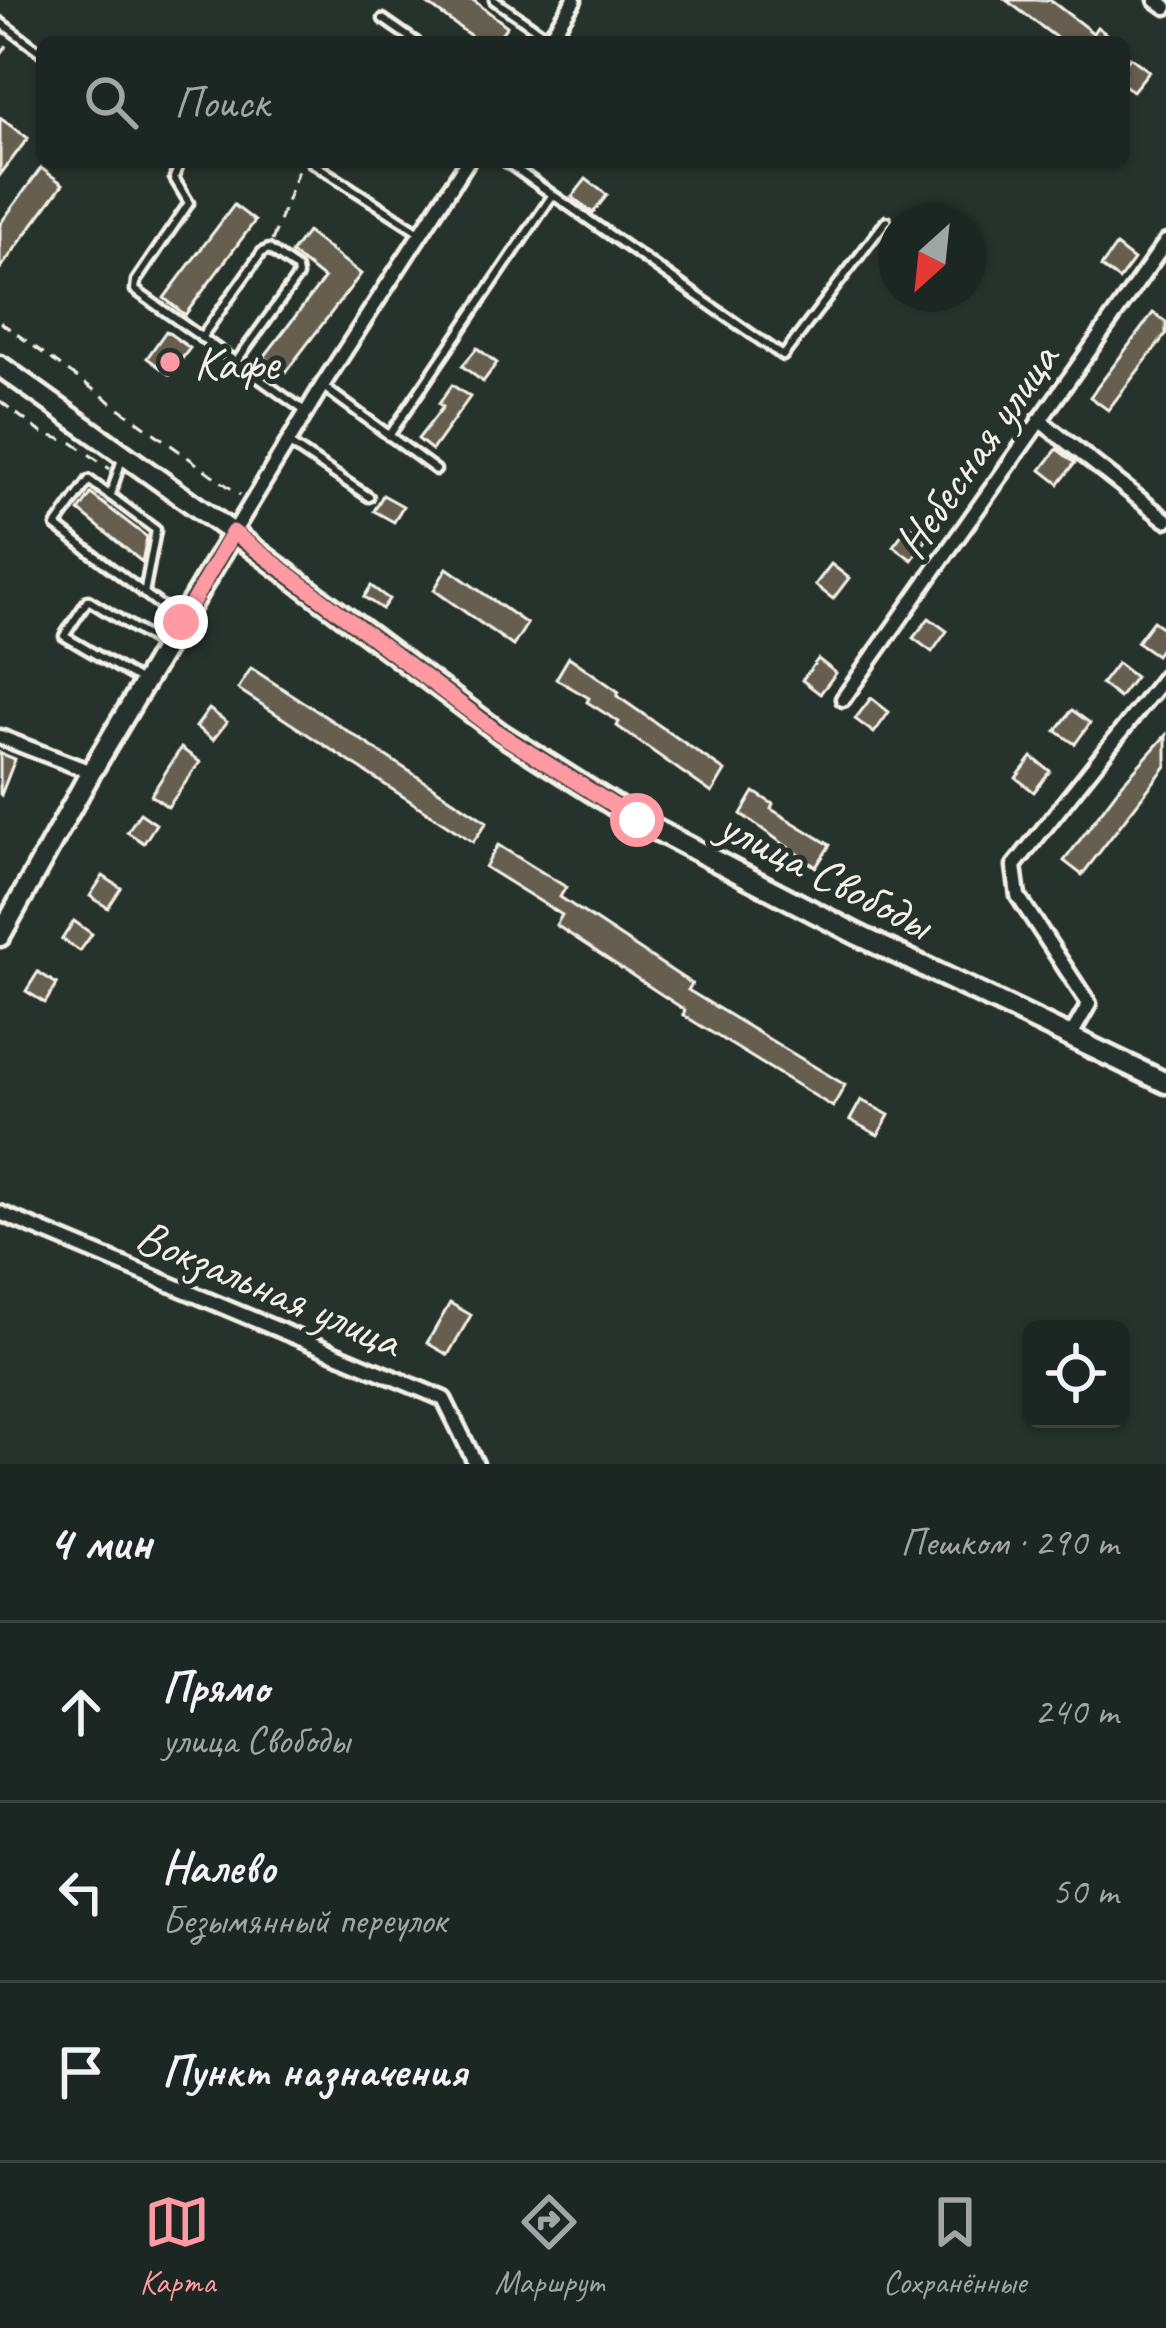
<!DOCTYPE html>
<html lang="ru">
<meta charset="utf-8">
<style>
:root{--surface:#1c2622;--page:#29322f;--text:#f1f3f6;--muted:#a0a5a5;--line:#3a4340;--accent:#ff9aa2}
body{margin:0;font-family:Caveat,sans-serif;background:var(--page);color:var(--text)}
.controls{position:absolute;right:36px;bottom:36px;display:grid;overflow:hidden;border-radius:18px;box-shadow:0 3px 9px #0004}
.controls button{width:108px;height:108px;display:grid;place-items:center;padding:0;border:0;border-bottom:3px solid var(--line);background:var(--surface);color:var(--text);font:60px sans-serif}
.compass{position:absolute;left:878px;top:204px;width:108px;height:108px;border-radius:50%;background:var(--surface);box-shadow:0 3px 9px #0004;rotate:207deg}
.stop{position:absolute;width:36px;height:36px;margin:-27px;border:9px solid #ff9aa2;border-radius:50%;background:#fff}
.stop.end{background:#ff9aa2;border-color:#fff;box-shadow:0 3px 12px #0008}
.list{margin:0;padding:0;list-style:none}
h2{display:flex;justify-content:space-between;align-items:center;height:156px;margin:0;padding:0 48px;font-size:51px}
h2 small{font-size:39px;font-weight:400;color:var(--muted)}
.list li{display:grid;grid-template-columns:78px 1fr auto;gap:36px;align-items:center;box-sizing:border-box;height:180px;padding:0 48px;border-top:3px solid var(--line)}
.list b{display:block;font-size:45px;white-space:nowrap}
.list p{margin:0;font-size:39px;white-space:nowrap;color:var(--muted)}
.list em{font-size:39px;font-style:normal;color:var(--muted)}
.icon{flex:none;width:66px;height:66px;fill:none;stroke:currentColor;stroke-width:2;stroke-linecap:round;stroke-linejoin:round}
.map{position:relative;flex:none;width:1166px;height:1464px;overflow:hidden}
.search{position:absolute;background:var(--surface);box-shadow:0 3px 9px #0004;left:36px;right:36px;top:36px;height:132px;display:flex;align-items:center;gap:30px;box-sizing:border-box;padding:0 42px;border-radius:18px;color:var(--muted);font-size:45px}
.sheet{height:696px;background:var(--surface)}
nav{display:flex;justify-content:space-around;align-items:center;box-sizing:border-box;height:168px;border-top:3px solid var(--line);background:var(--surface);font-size:33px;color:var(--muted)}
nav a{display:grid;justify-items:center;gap:6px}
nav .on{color:var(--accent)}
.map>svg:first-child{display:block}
.building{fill:#665f4f;stroke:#f4f1e8;stroke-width:3}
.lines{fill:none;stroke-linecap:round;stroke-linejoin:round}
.lane-casing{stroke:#f4f1e8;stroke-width:15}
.street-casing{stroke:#f4f1e8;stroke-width:21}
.secondary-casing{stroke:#f4f1e8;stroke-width:27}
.path{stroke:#f4f1e8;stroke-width:3;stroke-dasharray:12 9;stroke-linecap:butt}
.lane{stroke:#26332d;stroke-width:6}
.street{stroke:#26332d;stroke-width:12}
.secondary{stroke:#26332d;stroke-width:18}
.route{stroke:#ff9aa2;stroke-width:15}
.poi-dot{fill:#ff9aa2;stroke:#26332d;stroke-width:4.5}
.labels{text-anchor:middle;stroke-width:10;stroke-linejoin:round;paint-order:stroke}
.poi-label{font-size:48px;fill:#f4f1e8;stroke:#26332d;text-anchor:start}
.street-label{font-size:48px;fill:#f4f1e8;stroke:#26332d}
</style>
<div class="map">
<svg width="1166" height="1464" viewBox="0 0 1166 1464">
<rect width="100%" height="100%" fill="#26332d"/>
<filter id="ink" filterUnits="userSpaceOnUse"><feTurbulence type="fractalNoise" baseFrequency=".00833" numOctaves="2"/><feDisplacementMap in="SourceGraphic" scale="24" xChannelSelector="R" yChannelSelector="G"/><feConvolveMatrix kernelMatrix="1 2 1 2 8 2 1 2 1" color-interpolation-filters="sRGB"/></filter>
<g filter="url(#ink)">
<g class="building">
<path d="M422 0H473L507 26 495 42H479Z"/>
<path d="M1006 0H1050L1093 33 1097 27 1117 42H1062Z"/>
<path d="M1130 57 1149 71 1133 91 1124 85V65Z"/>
<path d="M0 118 28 138 0 175Z"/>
<path d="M41 168 63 184 0 269V224Z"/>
<path d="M586 179 607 195 593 213 572 197Z"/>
<path d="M234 205 255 221 185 315 164 298Z"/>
<path d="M307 232 361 274 285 373 264 357 324 279 291 253Z"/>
<path d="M1116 246 1134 260 1119 280 1101 267Z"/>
<path d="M1153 313 1166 322V334L1108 410 1090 397Z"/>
<path d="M166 331 190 348 170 375 147 358Z"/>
<path d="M477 348 497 363 483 382 462 366Z"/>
<path d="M452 385 470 397 432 450 418 439 443 407 439 404Z"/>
<path d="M1057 449 1075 463 1059 484 1041 470Z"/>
<path d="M91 494 147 537 142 562 79 511Z"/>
<path d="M383 495 403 506 394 522 374 511Z"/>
<path d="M909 525 927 539 912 560 893 546Z"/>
<path d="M831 564 849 578 833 599 815 585Z"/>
<path d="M447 568 527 624 513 646 434 590Z"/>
<path d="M371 586 389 599 382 609 364 597Z"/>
<path d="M929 618 947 631 932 652 913 638Z"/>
<path d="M1153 621 1166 630V641L1156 655 1137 642Z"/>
<path d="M569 657 619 692 617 696 725 771 712 793 617 726 619 722 587 702 589 698 556 679Z"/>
<path d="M818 659 836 673 820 694 802 680Z"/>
<path d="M1117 663 1135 677 1119 698 1101 684Z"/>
<path d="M251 668 487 822 473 842 238 689Z"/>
<path d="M871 698 889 712 874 733 855 719Z"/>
<path d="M209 709 227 722 213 740 196 727Z"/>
<path d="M1072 710 1090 723 1075 744 1056 731Z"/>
<path d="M1166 735V766L1082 875 1064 861 1122 784Z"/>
<path d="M181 748 200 762 168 807 151 795Z"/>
<path d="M0 753 15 759 1 795 0 794Z"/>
<path d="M1032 757 1050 771 1034 792 1016 778Z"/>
<path d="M754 792 773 804 771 809 830 845 816 867 741 814Z"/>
<path d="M140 813 156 824 144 843 127 832Z"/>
<path d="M498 845 566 887 560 897 692 984 688 990 845 1085 833 1107 683 1015 685 1010 556 925 562 915 485 867Z"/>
<path d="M103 876 121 888 108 908 90 896Z"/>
<path d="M74 921 92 934 80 951 62 939Z"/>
<path d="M38 972 57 984 45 1003 26 991Z"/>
<path d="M861 1100 889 1115 878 1135 850 1120Z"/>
<path d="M450 1303 471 1315 448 1355 427 1343Z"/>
</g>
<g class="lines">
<defs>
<g id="lane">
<path d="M494 0 549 38"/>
<path d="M383 19 416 42"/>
<path d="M0 22 42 53"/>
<path d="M180 162 174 178 189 203 136 281 135 290 306 412"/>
<path d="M311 162 421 233"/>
<path d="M506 162 783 356 886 221"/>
<path d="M201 338 262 252 269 249 297 269 298 276 236 362"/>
<path d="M325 388 436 470"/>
<path d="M389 436 552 196"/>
<path d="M291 445 369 497"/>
<path d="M110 496 122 459"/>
<path d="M144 594 156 530 89 480 56 526 178 619"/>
<path d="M141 681 64 636 88 600 163 646"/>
</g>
<g id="street">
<path d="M1156 0 1166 7"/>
<path d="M547 42 574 0"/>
<path d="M1039 420 1166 520"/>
<path d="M233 533 322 386 467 162"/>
<path d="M843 699 1166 242"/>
<path d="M0 737 91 772"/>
<path d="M1070 1037 1089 1004 1018 896 1014 866 1166 675"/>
<path d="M0 1213 444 1399 476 1464"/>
</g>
<g id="secondary">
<path d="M0 366 233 533 501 734 637 820 858 935 1166 1083"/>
<path d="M0 936 91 772 233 533"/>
</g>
</defs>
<use href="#lane" class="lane-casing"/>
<use href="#street" class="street-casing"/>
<use href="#secondary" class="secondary-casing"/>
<g class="path">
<path d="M0 55 11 40"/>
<path d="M272 241 301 162"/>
<path d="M0 322 240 495"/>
<path d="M0 401 42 433 73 443 110 469"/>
</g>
<use href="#lane" class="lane"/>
<use href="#street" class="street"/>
<use href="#secondary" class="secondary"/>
</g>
</g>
<g class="lines" filter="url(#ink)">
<path class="route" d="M181 622 233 532 500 734 637 820"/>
</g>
<circle class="poi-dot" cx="170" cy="362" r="12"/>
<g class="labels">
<g class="poi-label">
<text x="194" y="379">Кафе</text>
</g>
<g class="street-label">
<text transform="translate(975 450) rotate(-55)" y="17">Небесная улица</text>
<text transform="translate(826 873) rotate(27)" y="17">улица Свободы</text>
<text transform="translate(269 1287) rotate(23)" y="17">Вокзальная улица</text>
</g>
</g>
</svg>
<div class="controls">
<button><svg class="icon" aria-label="locate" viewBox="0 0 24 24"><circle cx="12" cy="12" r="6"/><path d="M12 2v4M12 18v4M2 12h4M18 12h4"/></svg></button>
</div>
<svg class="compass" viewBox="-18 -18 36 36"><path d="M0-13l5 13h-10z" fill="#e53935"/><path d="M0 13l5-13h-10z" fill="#a0a5a5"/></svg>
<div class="stop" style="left:637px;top:820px"></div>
<div class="stop end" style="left:181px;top:622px"></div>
<div class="search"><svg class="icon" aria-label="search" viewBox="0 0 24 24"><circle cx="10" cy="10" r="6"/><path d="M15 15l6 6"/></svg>Поиск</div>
</div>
<section class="sheet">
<h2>4 мин<small>Пешком · 290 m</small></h2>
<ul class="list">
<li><svg class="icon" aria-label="ahead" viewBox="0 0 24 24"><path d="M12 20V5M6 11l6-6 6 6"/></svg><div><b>Прямо</b><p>улица Свободы</p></div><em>240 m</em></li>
<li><svg class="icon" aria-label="left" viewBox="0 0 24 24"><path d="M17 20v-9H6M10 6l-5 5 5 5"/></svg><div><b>Налево</b><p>Безымянный переулок</p></div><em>50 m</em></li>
<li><svg class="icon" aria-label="arrive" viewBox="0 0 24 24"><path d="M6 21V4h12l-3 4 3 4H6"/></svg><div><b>Пункт назначения</b></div></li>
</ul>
</section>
<nav>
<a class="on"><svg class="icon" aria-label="map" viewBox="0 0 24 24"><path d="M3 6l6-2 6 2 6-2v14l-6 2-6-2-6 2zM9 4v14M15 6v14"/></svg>Карта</a>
<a><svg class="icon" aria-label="directions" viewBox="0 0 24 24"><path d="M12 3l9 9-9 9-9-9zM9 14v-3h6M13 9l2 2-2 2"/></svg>Маршрут</a>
<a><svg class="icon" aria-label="saved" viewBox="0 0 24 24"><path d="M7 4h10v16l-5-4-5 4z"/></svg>Сохранённые</a>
</nav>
